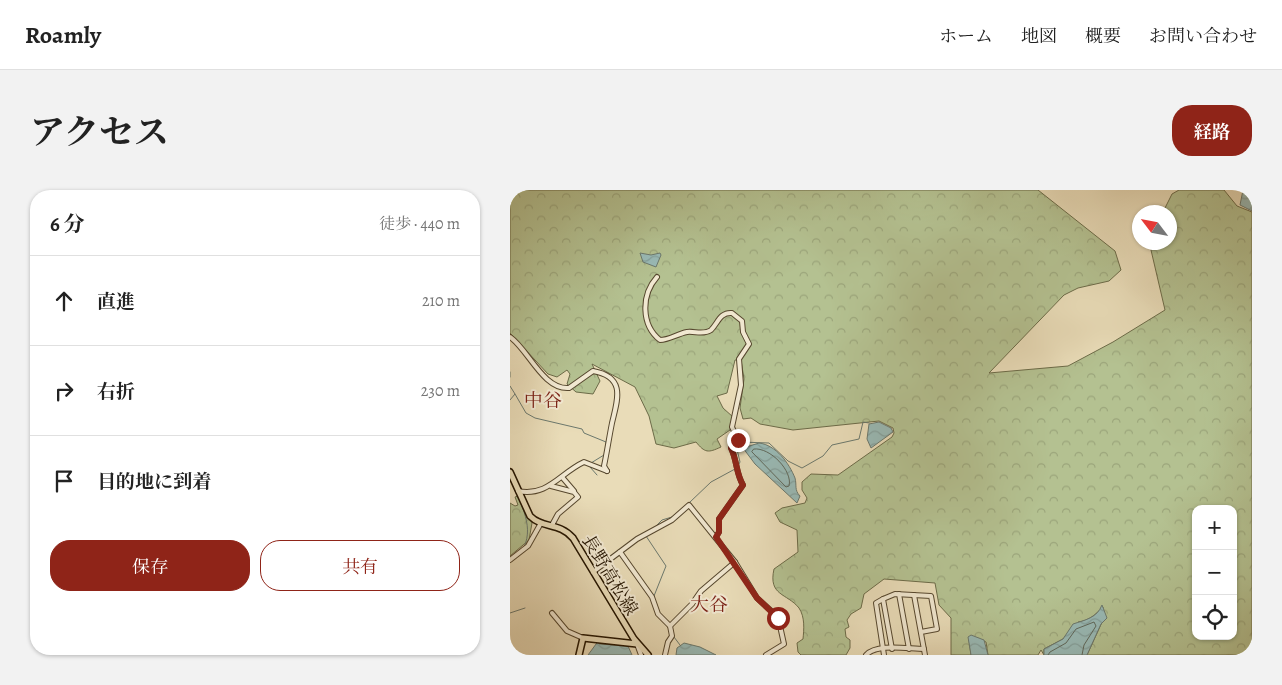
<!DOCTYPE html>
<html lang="ja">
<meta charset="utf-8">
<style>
:root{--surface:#fff;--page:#f2f2f2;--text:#222;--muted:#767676;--line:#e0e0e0;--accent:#8f2418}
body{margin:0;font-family:Alegreya,"Noto Serif JP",serif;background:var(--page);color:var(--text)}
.controls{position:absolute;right:15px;bottom:15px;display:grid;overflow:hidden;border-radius:10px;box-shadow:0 1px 4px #0004}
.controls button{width:45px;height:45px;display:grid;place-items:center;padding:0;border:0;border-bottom:1px solid var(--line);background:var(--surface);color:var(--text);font:25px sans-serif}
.compass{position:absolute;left:622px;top:15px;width:45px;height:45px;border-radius:50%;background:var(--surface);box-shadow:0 1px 4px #0004;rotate:302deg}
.stop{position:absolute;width:15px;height:15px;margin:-11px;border:4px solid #8f2418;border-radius:50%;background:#fff}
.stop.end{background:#8f2418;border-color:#fff;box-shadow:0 1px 5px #0008}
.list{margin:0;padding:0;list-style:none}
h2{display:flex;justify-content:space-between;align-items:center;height:65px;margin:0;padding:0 20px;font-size:21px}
h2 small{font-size:16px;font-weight:400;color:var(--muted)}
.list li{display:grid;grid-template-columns:32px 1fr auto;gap:15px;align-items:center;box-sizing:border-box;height:90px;padding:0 20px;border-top:1px solid var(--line)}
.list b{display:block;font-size:19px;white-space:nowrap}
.list em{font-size:16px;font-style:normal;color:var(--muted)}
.actions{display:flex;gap:10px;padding:15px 20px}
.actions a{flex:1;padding:11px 0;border:1px solid var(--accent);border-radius:20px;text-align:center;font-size:18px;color:var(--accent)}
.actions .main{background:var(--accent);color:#fff}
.icon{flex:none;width:28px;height:28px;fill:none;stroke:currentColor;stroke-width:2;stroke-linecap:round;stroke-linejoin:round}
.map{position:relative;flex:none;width:742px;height:465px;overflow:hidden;border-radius:20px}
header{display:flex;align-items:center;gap:30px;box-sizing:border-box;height:70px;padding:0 25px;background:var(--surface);border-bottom:1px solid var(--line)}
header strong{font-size:24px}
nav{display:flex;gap:28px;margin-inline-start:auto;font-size:18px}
.intro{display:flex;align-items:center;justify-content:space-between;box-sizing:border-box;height:120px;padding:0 30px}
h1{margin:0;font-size:35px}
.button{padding:12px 22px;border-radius:20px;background:var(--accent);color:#fff;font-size:18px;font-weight:700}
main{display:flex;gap:30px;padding:0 30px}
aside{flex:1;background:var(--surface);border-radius:20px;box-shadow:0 1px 4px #0004}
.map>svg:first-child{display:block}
.forest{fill:url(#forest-crowns);stroke:#6c6b48;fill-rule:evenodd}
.water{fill:url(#water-waves);stroke:#6b786d}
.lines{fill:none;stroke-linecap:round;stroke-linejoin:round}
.shore{stroke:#5f685b;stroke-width:1}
.stream{stroke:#6b786d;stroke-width:1}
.minor-casing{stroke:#56472e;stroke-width:6}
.major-casing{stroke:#251500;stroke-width:8}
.minor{stroke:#f1e8d1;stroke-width:4}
.major{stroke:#e9dcb8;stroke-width:5}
.route{stroke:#8f2418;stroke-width:6}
.labels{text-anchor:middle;stroke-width:4;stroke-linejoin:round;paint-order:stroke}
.street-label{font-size:18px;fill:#251500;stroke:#f1e8d1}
.neighbourhood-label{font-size:19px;fill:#7a1f14;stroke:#f1e8d1}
</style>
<header>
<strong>Roamly</strong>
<nav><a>ホーム</a><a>地図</a><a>概要</a><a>お問い合わせ</a></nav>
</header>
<div class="intro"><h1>アクセス</h1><a class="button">経路</a></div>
<main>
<aside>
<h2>6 分<small>徒歩 · 440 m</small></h2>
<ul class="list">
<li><svg class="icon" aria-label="ahead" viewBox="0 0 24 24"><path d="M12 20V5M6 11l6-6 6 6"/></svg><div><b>直進</b></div><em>210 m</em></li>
<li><svg class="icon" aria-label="right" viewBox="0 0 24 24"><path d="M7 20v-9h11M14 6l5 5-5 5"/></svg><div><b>右折</b></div><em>230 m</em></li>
<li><svg class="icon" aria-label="arrive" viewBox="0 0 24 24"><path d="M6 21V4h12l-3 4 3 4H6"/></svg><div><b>目的地に到着</b></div></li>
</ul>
<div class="actions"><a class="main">保存</a><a>共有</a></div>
</aside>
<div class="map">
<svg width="742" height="465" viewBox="0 0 742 465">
<defs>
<pattern id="forest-crowns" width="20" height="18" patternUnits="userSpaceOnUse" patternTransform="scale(1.25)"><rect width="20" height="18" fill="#b4c191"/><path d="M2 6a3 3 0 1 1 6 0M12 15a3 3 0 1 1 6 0" fill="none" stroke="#9ba57b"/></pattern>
<pattern id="water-waves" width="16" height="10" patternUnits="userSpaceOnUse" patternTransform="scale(1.25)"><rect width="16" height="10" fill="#99bab6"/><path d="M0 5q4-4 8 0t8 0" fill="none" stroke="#849f9b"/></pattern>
</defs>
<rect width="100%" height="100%" fill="#e9dcb8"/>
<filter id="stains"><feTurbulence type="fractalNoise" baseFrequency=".004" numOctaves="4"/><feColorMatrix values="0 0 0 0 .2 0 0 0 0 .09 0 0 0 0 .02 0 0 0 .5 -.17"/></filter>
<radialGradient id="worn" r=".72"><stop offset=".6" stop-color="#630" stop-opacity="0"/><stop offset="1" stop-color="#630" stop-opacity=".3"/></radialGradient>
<g class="forest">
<path d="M0 0H528L605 61 611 80 599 91 568 98 554 105 479 183 558 176 603 152 655 120 641 60 643 53 659 52V22H653L662 4 669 0H714L727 16 742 22V465H577L593 430V417C586 424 579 431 568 432L553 449 534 459V465L531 460 528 465H478L476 452 466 448 459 450 461 465H441V428L429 415 425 393 374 389 354 404 351 418 341 424 337 430 339 437 335 439 336 447 340 450V458L336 465H291L288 462 287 453 293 449C294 439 295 427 289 418 277 403 258 406 264 379L288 362 287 340 270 332 265 323 272 318 295 313 297 308 292 300V292L301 284 328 285 382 247 384 243 383 238 369 231 283 240 250 234 241 228 233 229 230 218 234 189 231 170H225L217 203 207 206 213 218 223 227 220 240 207 249 211 257C198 263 195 263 186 252L164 258 146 254 139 226 125 197 82 174 90 191 83 204 66 202 57 194 60 184 57 180 47 187 38 184 0 143ZM686 319H723V446H686Z"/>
<path d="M8 306 22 333 19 350 0 366V313L5 316 8 315 5 307Z"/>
</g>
<g class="water">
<path d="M733 0H742V21L730 15Z"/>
<path d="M130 63 141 65 150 63 151 65 146 77 133 72Z"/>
<path d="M369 232 381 238 383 242 361 258 357 249 359 234Z"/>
<path d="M249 253C266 255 279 273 285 288 287 295 284 300 290 306L287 313 245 274 233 258Z"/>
<path d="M592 415 597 428 591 434 577 465H534V459L553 449 563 434C575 430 587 428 592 415Z"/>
<path d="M461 445 474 450 478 465H461L458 447Z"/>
<path d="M89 450V454L118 456 122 465H78Z"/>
<path d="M174 453 190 457 206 465H166L167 458Z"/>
</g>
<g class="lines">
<g class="shore">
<path d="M244 259C260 257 283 281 279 296L276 297 242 262Z"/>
<path d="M538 465 540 462 556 453 566 439 584 432 586 436 574 455 572 465"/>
</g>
<g class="stream">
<path d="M0 182V187"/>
<path d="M0 196 5 204 0 210"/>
<path d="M5 204 16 223 25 228 72 239 74 243 96 252V254"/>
<path d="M81 273 94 265"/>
<path d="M228 276 230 272 226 255 230 252 259 253 278 271 292 278 313 266 322 255 349 249 353 232 359 233"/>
<path d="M80 277 87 285"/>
<path d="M0 288C8 310 25 334 14 357"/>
<path d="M179 313 201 292 225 279"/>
<path d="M145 337 152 330 162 327"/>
<path d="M136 346 156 376 144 406"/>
<path d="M0 423 15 418"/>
<path d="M116 431 127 449"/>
<path d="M164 447 170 455"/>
<path d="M135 457 142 465"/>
</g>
<defs>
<g id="minor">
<path d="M147 87C131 105 131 135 150 150 159 150 167 144 177 142 184 141 195 145 201 140 208 133 210 122 222 123L232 131 233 142 239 154 229 169 231 195 222 237 228 250 221 258C227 270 226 284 233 295L209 329V342L206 347"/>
<path d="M0 147C18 159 33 200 59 198L83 181C117 187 107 211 102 233 99 248 97 262 94 276L97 281"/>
<path d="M52 287 64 301"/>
<path d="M41 296 64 302 68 307 48 324 42 335"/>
<path d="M8 301C38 307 50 283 74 272L97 281"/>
<path d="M110 362 142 407 148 424 160 436 162 446 158 452 155 465"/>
<path d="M0 370 18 356 31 333"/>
<path d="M83 382 127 349 162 330 179 315 225 372 247 408 268 427 274 454 256 465"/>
<path d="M389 404 399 459"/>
<path d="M404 405 415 465"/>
<path d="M373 409 366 413 374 465"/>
<path d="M42 423 57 441 73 448"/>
<path d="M160 436 182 414 191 401 225 372"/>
<path d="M127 454 131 465"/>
<path d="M382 459 373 409 385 404 421 406 427 439 411 442"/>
<path d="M356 465C367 453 398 459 414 459"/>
</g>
<g id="major">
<path d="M0 282 20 326C33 339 49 332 63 348L124 449 138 465"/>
<path d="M0 464V465"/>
<path d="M69 465 73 448 127 454"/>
</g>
</defs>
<use href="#minor" class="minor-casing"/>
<use href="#major" class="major-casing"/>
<use href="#minor" class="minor"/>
<use href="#major" class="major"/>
</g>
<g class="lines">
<path class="route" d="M228 250 221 258C227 270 226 284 233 295L209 329V342L206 347 247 408 268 428"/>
</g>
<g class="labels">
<g class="street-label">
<text transform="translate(100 385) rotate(59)" y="6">長野高松線</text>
</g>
<g class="neighbourhood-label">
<text x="33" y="217">中谷</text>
<text x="199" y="421">大谷</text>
</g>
</g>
<rect width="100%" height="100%" filter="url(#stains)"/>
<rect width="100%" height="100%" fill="url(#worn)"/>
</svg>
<div class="controls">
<button>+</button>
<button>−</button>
<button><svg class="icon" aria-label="locate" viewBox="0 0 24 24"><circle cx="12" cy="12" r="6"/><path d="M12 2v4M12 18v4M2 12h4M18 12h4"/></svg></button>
</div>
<svg class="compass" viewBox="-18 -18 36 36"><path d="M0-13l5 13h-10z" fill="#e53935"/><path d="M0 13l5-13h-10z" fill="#767676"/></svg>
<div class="stop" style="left:268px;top:428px"></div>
<div class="stop end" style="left:228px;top:250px"></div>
</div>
</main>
